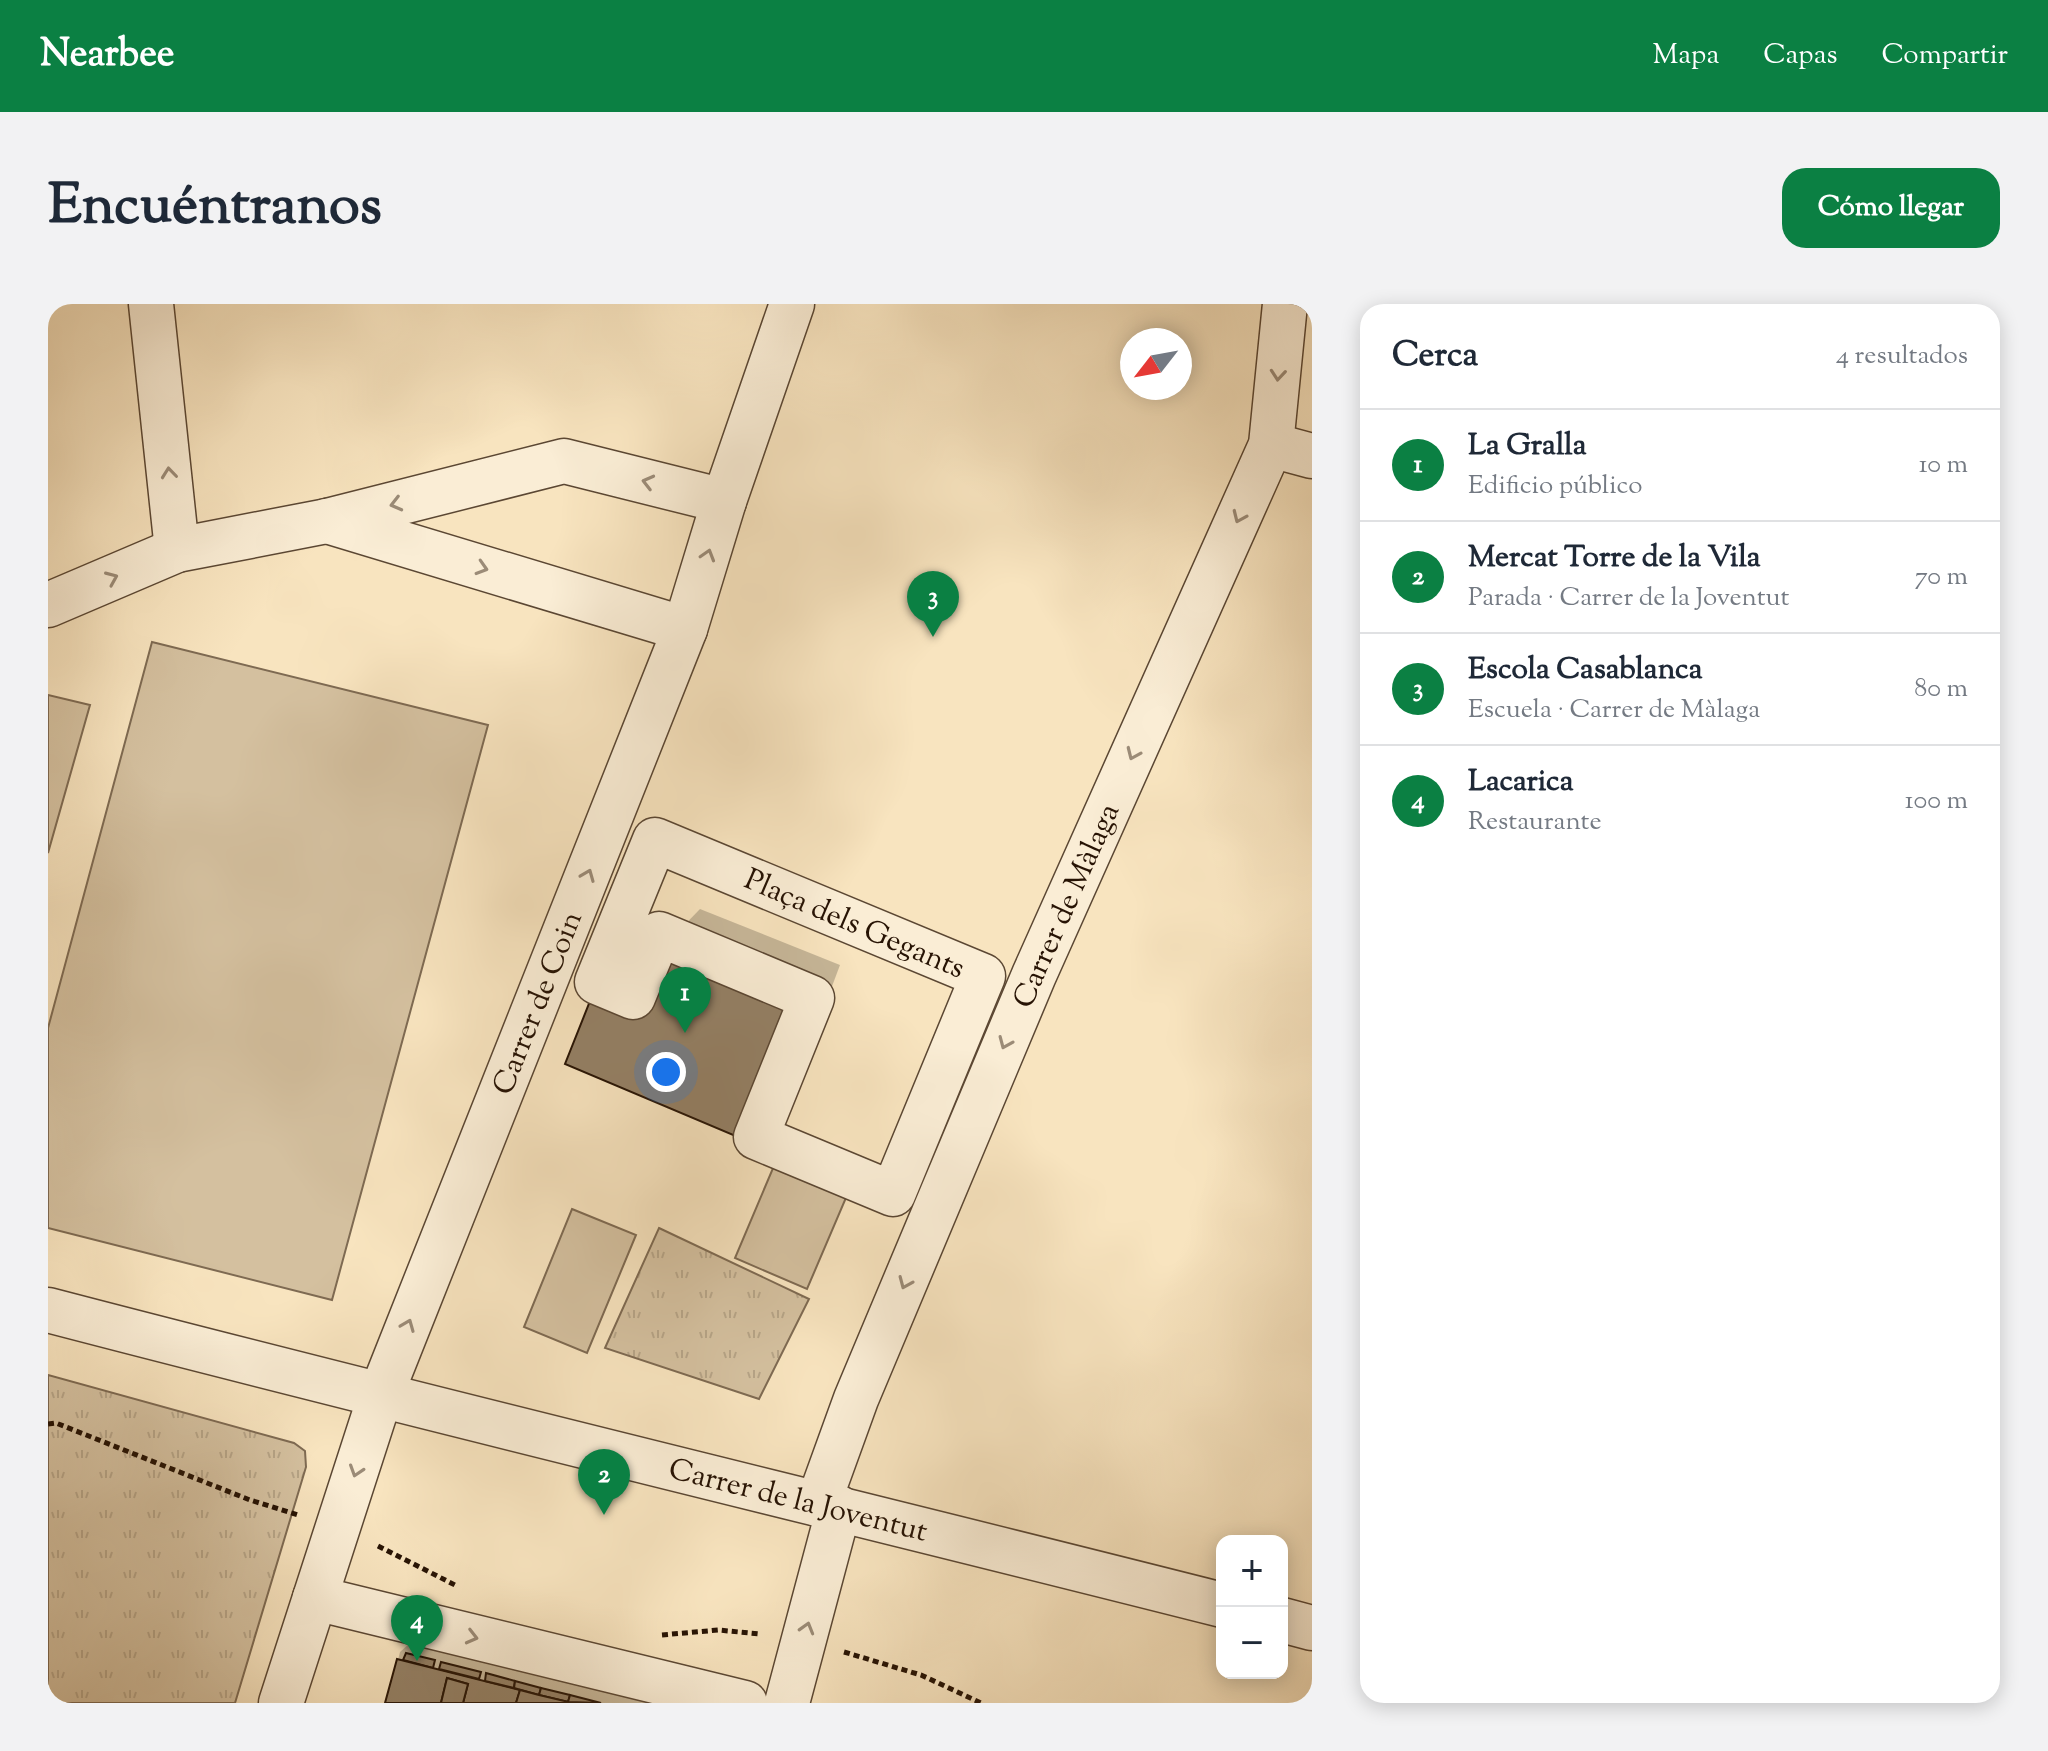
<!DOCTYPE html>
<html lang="es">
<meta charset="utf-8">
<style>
:root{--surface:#fff;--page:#f2f2f3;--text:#1f2937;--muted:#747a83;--line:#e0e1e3;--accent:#0b8043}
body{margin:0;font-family:"Sorts Mill Goudy",serif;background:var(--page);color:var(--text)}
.controls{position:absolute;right:24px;bottom:24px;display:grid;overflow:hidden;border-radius:16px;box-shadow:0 4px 20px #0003}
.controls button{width:72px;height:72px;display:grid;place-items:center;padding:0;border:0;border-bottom:2px solid var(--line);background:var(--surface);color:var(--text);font:40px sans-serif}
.compass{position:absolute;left:1072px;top:24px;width:72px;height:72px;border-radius:50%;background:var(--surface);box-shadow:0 4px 20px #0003;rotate:239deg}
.you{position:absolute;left:618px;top:768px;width:28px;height:28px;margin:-20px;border:6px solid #fff;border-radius:50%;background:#1a73e8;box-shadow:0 0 0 12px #1a73e833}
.badge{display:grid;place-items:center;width:52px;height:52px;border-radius:50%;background:var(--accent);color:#fff;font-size:26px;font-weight:700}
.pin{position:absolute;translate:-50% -66px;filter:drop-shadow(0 2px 4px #0008)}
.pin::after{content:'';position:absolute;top:42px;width:28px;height:24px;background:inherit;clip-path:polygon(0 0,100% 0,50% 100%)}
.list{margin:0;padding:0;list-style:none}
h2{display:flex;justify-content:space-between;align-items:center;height:104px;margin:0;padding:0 32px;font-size:34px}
h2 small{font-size:26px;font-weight:400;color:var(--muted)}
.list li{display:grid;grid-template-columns:52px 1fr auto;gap:24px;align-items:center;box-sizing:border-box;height:112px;padding:0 32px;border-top:2px solid var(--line)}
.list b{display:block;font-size:30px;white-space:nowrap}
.list p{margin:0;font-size:26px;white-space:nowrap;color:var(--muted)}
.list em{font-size:26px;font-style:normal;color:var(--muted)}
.map{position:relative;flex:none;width:1264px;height:1399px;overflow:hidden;border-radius:24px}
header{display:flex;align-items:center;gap:48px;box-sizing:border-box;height:112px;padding:0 40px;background:var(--accent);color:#fff}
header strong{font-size:38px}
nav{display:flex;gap:44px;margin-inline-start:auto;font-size:28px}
.intro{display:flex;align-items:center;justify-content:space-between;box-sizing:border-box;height:192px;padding:0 48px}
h1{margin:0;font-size:56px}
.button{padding:20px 36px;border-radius:24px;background:var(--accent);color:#fff;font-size:28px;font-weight:700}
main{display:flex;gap:48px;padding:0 48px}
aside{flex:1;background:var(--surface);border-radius:24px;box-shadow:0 4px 20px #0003}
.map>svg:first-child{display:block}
.grass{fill:url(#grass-tufts);stroke:#7e6a52;stroke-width:2}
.garden{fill:#d4c09f;stroke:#7e6a52;stroke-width:2}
.shadow{fill:#0003}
.building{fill:#948065;stroke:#271304;stroke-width:2}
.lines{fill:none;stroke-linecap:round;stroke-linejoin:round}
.street-casing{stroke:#5b4733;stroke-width:47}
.path{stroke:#271304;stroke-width:5;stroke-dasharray:6 4;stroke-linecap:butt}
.street{stroke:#faedd5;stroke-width:44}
.oneway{stroke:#9b8b77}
.labels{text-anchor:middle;stroke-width:8;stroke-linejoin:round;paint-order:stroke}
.street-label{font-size:30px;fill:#271304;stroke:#faedd5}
</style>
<header>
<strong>Nearbee</strong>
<nav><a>Mapa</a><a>Capas</a><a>Compartir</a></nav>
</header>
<div class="intro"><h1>Encuéntranos</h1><a class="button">Cómo llegar</a></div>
<main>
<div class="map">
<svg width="1264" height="1399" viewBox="0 0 1264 1399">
<defs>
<pattern id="grass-tufts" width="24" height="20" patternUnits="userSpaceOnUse" patternTransform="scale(2)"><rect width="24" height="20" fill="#d4c09f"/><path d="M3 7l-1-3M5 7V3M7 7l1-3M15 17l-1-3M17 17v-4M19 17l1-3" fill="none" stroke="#b6a487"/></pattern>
</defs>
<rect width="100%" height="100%" fill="#f8e4bf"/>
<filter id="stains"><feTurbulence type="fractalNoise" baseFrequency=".0025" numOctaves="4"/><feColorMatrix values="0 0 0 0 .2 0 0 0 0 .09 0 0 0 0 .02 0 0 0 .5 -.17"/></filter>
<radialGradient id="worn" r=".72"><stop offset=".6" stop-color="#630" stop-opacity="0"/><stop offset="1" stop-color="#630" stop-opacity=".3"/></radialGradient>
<g class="grass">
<path d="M611 924 761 995 711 1095 557 1044Z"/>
<path d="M0 1071 246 1139 257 1147 258 1163 187 1399H0Z"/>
</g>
<g class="garden">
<path d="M104 338 440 421 284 996 0 924V724Z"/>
<path d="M0 391 42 401 0 549Z"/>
<path d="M731 850 803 882 759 985 687 954Z"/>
<path d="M524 905 588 931 539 1049 476 1023Z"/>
</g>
<g class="shadow">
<path d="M652 605 792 661 739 802 617 641Z"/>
<path d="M362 1339 672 1371 708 1380 703 1399H339L352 1348Z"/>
</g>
<g class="building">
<path d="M615 640 758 696 704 839 517 760 548 682Z"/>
<path d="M358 1349 387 1356 385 1364 355 1356Z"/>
<path d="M349 1355 472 1386 468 1399H415L420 1380 399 1374 393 1399H337Z"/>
<path d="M393 1358 433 1368 431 1375 391 1365Z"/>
<path d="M438 1369 467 1377 466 1384 437 1377Z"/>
<path d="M399 1374 420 1380 415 1399H393Z"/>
<path d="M467 1377 493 1384 491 1391 466 1384Z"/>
<path d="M493 1384 522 1391 520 1398 491 1391Z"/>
<path d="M472 1386 491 1391 525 1399H468Z"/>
<path d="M522 1391 553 1399 520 1398Z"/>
</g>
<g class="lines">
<defs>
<g id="street">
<path d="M103 0 129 246"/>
<path d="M1223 141 1264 152"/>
<path d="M279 217 637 325"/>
<path d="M0 301 129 246 279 217 516 157 676 197"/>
<path d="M607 536 935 672 845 890 708 833 764 694 611 630 585 693 549 678Z"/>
<path id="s1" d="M0 1006C390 1108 783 1202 1174 1301"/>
<path id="s2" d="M770 1200 808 1095 986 671 1223 141 1237 0"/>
<path d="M267 1294 697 1399"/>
<path d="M1234 1316 1264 1324"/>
<path id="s3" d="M233 1399 332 1093 637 325 676 197 744 0"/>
<path d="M739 1399 791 1204"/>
</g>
</defs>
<use href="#street" class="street-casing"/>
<g class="path">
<path d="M0 1120 8 1119 202 1196 250 1211"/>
<path d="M330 1242 407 1281"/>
<path d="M614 1331 670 1326 712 1330"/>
<path d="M796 1348 873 1371 933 1399"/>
</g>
<use href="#street" class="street"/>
</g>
<defs><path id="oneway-chevron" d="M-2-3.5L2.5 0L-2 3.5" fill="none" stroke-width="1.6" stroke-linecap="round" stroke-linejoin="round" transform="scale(2)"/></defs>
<g class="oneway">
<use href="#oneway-chevron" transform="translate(1230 71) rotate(95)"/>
<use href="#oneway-chevron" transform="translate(121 169) rotate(-96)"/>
<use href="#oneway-chevron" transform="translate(600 178) rotate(-166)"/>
<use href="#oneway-chevron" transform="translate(348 200) rotate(166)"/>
<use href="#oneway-chevron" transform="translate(1191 213) rotate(114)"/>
<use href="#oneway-chevron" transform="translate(660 251) rotate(-73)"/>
<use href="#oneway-chevron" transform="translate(434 264) rotate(17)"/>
<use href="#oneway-chevron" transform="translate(64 274) rotate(-23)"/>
<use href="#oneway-chevron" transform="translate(1085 450) rotate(114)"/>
<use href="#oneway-chevron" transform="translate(540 571) rotate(-68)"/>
<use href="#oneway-chevron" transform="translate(957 739) rotate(113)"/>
<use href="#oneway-chevron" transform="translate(857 979) rotate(113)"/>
<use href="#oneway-chevron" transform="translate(360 1021) rotate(-68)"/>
<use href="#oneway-chevron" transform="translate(308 1167) rotate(108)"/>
<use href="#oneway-chevron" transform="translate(759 1324) rotate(-74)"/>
<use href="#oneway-chevron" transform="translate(424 1333) rotate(14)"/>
</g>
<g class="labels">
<g class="street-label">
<text dy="10" stroke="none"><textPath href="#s2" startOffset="648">Carrer de Màlaga</textPath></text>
<text transform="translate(807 619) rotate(23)" y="10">Plaça dels Gegants</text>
<text dy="10" stroke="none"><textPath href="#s3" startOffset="746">Carrer de Coin</textPath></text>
<text dy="10" stroke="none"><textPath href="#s1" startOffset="774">Carrer de la Joventut</textPath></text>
</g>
</g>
<rect width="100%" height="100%" filter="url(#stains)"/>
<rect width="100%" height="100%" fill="url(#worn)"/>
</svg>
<div class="controls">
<button>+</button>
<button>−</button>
</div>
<svg class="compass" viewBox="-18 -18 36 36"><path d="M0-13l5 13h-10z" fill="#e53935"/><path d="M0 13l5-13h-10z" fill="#747a83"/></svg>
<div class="you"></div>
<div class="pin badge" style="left:637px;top:729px">1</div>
<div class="pin badge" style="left:556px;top:1211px">2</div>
<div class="pin badge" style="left:885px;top:333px">3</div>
<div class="pin badge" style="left:369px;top:1357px">4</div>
</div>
<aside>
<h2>Cerca<small>4 resultados</small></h2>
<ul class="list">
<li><span class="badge">1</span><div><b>La Gralla</b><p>Edificio público</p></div><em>10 m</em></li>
<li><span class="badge">2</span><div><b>Mercat Torre de la Vila</b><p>Parada · Carrer de la Joventut</p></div><em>70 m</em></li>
<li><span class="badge">3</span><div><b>Escola Casablanca</b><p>Escuela · Carrer de Màlaga</p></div><em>80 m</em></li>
<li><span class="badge">4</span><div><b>Lacarica</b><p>Restaurante</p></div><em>100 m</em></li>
</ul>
</aside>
</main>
